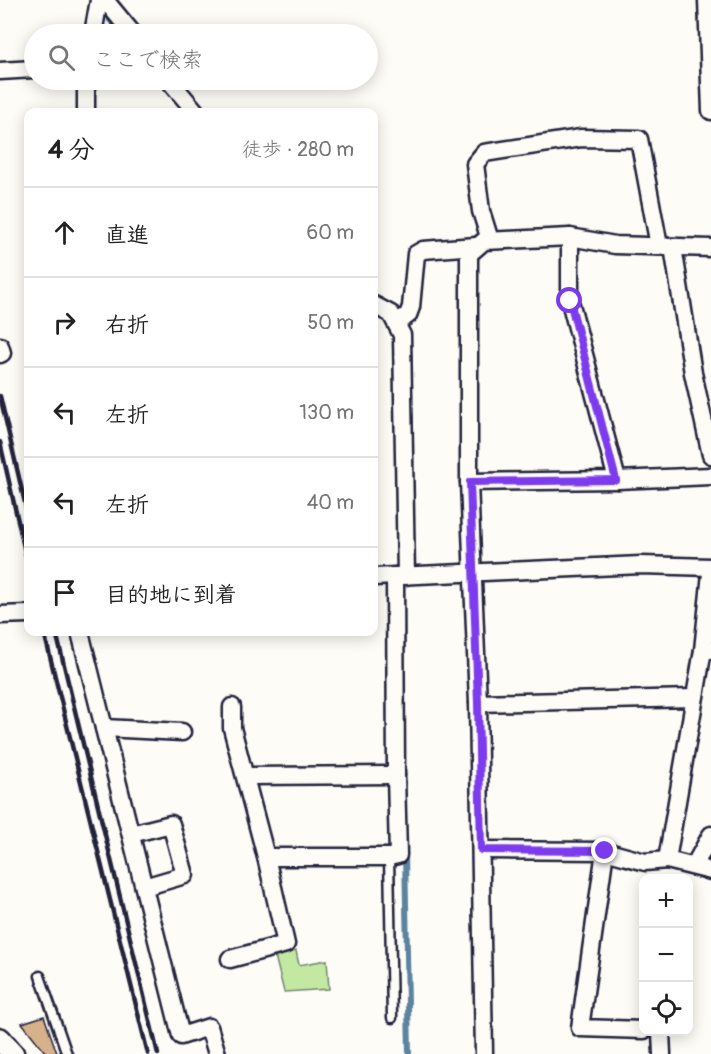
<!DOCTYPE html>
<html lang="ja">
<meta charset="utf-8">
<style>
:root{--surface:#fff;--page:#f2f2f2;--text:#222;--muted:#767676;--line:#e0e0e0}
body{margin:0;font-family:Pangolin,"Klee One",sans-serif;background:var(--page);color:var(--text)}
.controls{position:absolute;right:18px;bottom:18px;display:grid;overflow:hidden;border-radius:12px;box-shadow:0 3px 15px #0003}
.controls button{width:54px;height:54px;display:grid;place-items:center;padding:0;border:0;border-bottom:2px solid var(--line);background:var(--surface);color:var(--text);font:30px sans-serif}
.stop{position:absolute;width:18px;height:18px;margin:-14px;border:4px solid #7c3aed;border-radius:50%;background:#fff}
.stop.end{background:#7c3aed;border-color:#fff;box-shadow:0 2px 6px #0008}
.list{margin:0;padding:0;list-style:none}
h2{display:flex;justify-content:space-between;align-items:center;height:78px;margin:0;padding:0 24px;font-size:26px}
h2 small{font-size:20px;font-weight:400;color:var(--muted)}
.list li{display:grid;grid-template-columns:39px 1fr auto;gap:18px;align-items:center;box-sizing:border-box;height:90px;padding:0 24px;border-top:2px solid var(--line)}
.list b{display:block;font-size:22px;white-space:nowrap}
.list em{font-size:20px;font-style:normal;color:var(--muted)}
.icon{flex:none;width:33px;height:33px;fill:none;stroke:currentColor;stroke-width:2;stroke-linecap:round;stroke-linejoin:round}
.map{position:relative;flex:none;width:711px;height:1054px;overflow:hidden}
.search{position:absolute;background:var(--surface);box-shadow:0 3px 15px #0003;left:24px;top:24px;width:354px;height:66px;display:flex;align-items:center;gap:15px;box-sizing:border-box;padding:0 21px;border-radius:33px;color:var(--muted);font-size:22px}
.panel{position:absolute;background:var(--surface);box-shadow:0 3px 15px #0003;left:24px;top:108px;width:354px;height:528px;border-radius:12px}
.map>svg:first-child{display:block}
.green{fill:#c3e8a2;stroke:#72856e;stroke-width:1.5}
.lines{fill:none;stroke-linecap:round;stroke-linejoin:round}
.stream{stroke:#5b839f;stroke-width:6}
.building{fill:#d7b189;stroke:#22223b;stroke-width:1.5}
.service-casing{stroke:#22223b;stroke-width:13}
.minor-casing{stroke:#22223b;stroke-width:21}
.tertiary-casing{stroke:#22223b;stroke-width:26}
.service{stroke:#fdfcf7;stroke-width:8}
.minor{stroke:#fdfcf7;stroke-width:16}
.tertiary{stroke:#fdfcf7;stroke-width:21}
.rail{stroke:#22223b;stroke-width:4.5}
.route{stroke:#7c3aed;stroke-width:8}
</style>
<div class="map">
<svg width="711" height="1054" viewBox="0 0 711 1054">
<rect width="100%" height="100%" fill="#fdfcf7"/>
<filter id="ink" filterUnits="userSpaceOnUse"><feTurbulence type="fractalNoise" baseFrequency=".0167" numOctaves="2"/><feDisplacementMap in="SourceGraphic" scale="12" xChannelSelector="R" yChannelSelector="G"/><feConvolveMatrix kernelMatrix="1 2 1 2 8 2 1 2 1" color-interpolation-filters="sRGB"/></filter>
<g filter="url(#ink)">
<path class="green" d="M296 951 299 965 327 960 329 989 284 992 275 956Z"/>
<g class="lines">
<g class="stream">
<path d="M110 20 123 34"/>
<path d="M405 854 409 1054"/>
</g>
</g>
<path class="building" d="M44 1016 57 1053 55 1054 45 1052 22 1023Z"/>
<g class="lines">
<defs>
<g id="service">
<path d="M389 857 392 1018"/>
<path d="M40 976 67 1054"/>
</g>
<g id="minor">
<path d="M105 0 133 34"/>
<path d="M707 0 711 111"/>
<path d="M93 34 99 0"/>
<path d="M0 71 34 69"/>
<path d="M86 80V112"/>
<path d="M169 80 196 112"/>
<path d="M570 237V301L617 480"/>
<path d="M490 240 481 211 475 164 484 153 581 138 639 139 659 246"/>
<path d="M673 247 693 373 711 455"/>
<path d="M374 305 391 314 402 335 406 576"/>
<path d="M396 323 408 315 411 307 416 254 423 250 476 246"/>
<path d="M0 346 2 353 0 354"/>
<path d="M469 482 617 480 711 476"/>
<path d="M374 577 641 565 711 567"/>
<path d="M0 615 28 614"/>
<path d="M80 632 181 1036 209 1027 217 1054"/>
<path d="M703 650 711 573"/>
<path d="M711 650H703L667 860 711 871"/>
<path d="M478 703 694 698"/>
<path d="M104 728 182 732"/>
<path d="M246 776 396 775"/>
<path d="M131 834 171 824 185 875 144 887"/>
<path d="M481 850 605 851 580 1028 644 1030"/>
<path d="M605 851 645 862 667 860"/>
<path d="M266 857H389L398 855 396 775 395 576"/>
<path d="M694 866 711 835"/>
<path d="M230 959 286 944 266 857 232 728V707"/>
<path d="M661 1032 662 1054"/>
<path d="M484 1054 478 703 469 482V254L484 241 570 237 615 245 711 248"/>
</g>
<path id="tertiary" d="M0 1039 13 1054"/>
</defs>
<use href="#service" class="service-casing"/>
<use href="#minor" class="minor-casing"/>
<use href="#tertiary" class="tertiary-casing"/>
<use href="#service" class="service"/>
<use href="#minor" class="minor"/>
<use href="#tertiary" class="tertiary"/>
<g class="rail">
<path d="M0 396 28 516"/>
<path d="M0 442 28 565"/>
<path d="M44 632 148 1054"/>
<path d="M56 632 158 1054"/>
</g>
</g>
</g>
<g class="lines" filter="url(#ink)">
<path class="route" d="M570 301 616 480 470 482 478 703 481 850 605 851"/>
</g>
</svg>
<div class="controls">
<button>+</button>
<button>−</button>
<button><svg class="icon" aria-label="locate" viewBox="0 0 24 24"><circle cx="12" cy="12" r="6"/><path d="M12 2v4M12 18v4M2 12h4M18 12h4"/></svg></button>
</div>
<div class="stop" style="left:570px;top:301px"></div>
<div class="stop end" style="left:605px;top:851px"></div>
<div class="search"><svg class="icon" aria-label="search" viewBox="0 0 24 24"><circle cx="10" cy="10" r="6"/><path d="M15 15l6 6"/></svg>ここで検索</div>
<section class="panel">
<h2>4 分<small>徒歩 · 280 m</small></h2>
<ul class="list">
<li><svg class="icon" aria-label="ahead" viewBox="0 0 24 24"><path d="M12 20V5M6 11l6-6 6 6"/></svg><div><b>直進</b></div><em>60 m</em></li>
<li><svg class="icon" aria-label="right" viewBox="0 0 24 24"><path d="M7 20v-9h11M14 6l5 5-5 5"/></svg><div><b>右折</b></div><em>50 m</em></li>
<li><svg class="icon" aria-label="left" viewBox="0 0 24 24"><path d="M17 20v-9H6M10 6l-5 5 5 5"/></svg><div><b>左折</b></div><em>130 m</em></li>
<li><svg class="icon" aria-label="left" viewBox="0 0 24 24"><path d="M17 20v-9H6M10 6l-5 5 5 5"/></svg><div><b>左折</b></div><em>40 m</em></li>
<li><svg class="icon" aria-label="arrive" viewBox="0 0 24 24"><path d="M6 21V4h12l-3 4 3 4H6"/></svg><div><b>目的地に到着</b></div></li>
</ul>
</section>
</div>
